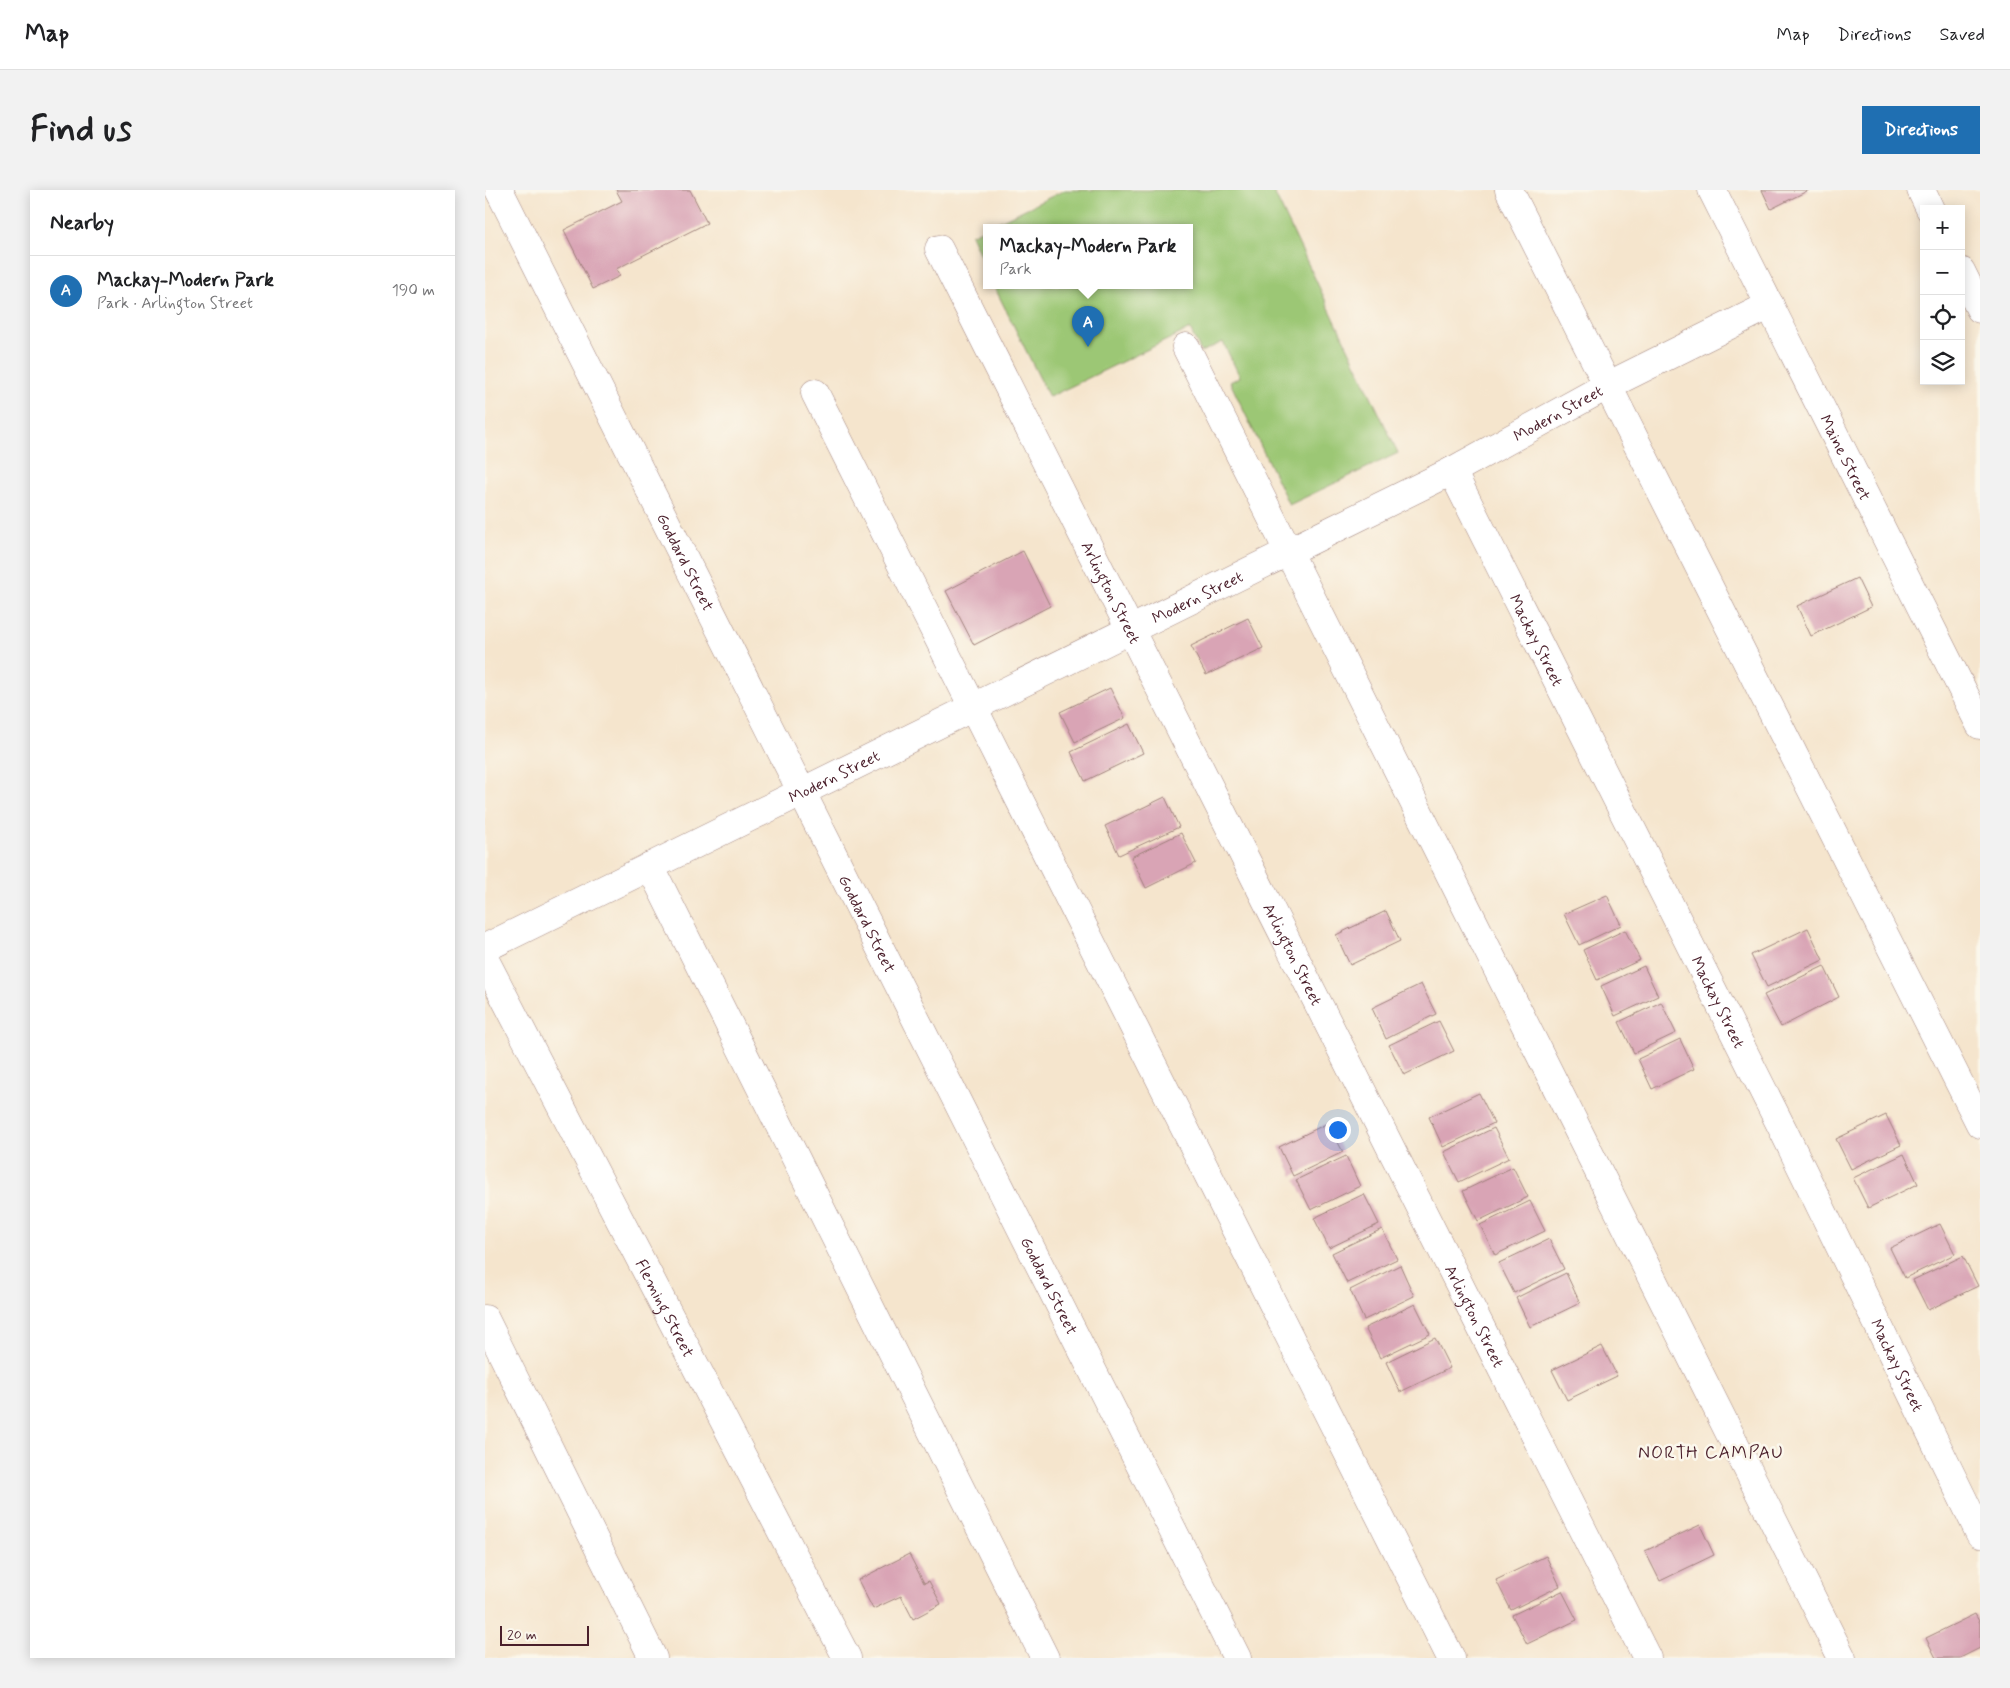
<!DOCTYPE html>
<meta charset="utf-8">
<style>
:root{--surface:#fff;--page:#f2f2f2;--text:#202124;--muted:#757577;--line:#e0e0e0;--accent:#1f6fb2}
body{margin:0;font-family:Mynerve,sans-serif;background:var(--page);color:var(--text)}
.controls{position:absolute;right:15px;top:15px;display:grid;overflow:hidden;border-radius:0px;box-shadow:0 2px 12px #0003}
.controls button{width:45px;height:45px;display:grid;place-items:center;padding:0;border:0;border-bottom:1px solid var(--line);background:var(--surface);color:var(--text);font:25px sans-serif}
.scale{position:absolute;left:15px;bottom:12px;width:89px;box-sizing:border-box;padding-left:5px;border:2px solid #4a1f2b;border-top:0;font-size:14px;line-height:18px;white-space:nowrap;color:#4a1f2b;-webkit-text-stroke:4px #fbf7ec;paint-order:stroke}
.you{position:absolute;left:852px;top:939px;width:18px;height:18px;margin:-12px;border:4px solid #fff;border-radius:50%;background:#1a73e8;box-shadow:0 0 0 8px #1a73e833}
.badge{display:grid;place-items:center;width:32px;height:32px;border-radius:50%;background:var(--accent);color:#fff;font-size:16px;font-weight:700}
.pin{position:absolute;translate:-50% -41px;filter:drop-shadow(0 1px 2px #0008)}
.pin::after{content:'';position:absolute;top:26px;width:18px;height:15px;background:inherit;clip-path:polygon(0 0,100% 0,50% 100%)}
.popup{position:absolute;left:498px;top:34px;width:210px;height:65px;box-sizing:border-box;display:grid;place-content:center;border-radius:0px;background:var(--surface);filter:drop-shadow(0 1px 4px #0005);font-size:16px;white-space:nowrap;color:var(--muted)}
.popup b{font-size:19px;color:var(--text)}
.popup::after{content:'';position:absolute;left:50%;top:100%;margin-left:-10px;border:10px solid transparent;border-top-color:var(--surface)}
.list{margin:0;padding:0;list-style:none}
h2{display:flex;justify-content:space-between;align-items:center;height:65px;margin:0;padding:0 20px;font-size:21px}
h2 small{font-size:16px;font-weight:400;color:var(--muted)}
.list li{display:grid;grid-template-columns:32px 1fr auto;gap:15px;align-items:center;box-sizing:border-box;height:70px;padding:0 20px;border-top:1px solid var(--line)}
.list b{display:block;font-size:19px;white-space:nowrap}
.list p{margin:0;font-size:16px;white-space:nowrap;color:var(--muted)}
.list em{font-size:16px;font-style:normal;color:var(--muted)}
.icon{flex:none;width:28px;height:28px;fill:none;stroke:currentColor;stroke-width:2;stroke-linecap:round;stroke-linejoin:round}
.map{position:relative;flex:none;width:1495px;height:1468px;overflow:hidden;border-radius:0px}
header{display:flex;align-items:center;gap:30px;box-sizing:border-box;height:70px;padding:0 25px;background:var(--surface);border-bottom:1px solid var(--line)}
header strong{font-size:24px}
nav{display:flex;gap:28px;margin-inline-start:auto;font-size:18px}
.intro{display:flex;align-items:center;justify-content:space-between;box-sizing:border-box;height:120px;padding:0 30px}
h1{margin:0;font-size:35px}
.button{padding:12px 22px;border-radius:0px;background:var(--accent);color:#fff;font-size:18px;font-weight:700}
main{display:flex;gap:30px;padding:0 30px}
aside{flex:1;background:var(--surface);border-radius:0px;box-shadow:0 2px 12px #0003}
.map>svg:first-child{display:block}
.green{fill:#9cc774;stroke:#737350}
.building{fill:#d9a4b5}
.lines{fill:none;stroke-linecap:round;stroke-linejoin:round}
.minor-casing{stroke:#a0827c;stroke-width:29}
.minor{stroke:#fff;stroke-width:28}
.labels{text-anchor:middle;stroke-width:5;stroke-linejoin:round;paint-order:stroke}
.street-label{font-size:16px;fill:#4a1f2b;stroke:#fbf7ec}
.neighbourhood-label{font-size:18px;letter-spacing:1px;fill:#4a1f2b;stroke:#fbf7ec}
</style>
<header>
<strong>Map</strong>
<nav><a>Map</a><a>Directions</a><a>Saved</a></nav>
</header>
<div class="intro"><h1>Find us</h1><a class="button">Directions</a></div>
<main>
<aside>
<h2>Nearby<small></small></h2>
<ul class="list">
<li><span class="badge">A</span><div><b>Mackay-Modern Park</b><p>Park · Arlington Street</p></div><em>190 m</em></li>
</ul>
</aside>
<div class="map">
<svg width="1495" height="1468" viewBox="0 0 1495 1468">
<rect width="100%" height="100%" fill="#fbf7ec"/>
<filter id="ink" filterUnits="userSpaceOnUse"><feTurbulence type="fractalNoise" baseFrequency=".02" numOctaves="2"/><feDisplacementMap in="SourceGraphic" scale="10" xChannelSelector="R" yChannelSelector="G"/><feConvolveMatrix kernelMatrix="1 2 1 2 8 2 1 2 1" color-interpolation-filters="sRGB"/></filter>
<filter id="wash" filterUnits="userSpaceOnUse"><feTurbulence type="fractalNoise" baseFrequency=".0096" numOctaves="4" result="noise"/><feDisplacementMap in="SourceGraphic" scale="20" xChannelSelector="R" yChannelSelector="G"/><feGaussianBlur stdDeviation="1.12" result="paint"/><feColorMatrix in="noise" values="0 0 0 0 0 0 0 0 0 0 0 0 0 0 0 0 0 1.4 0 .05"/><feComposite in="paint" operator="in"/></filter>
<g filter="url(#wash)">
<rect width="100%" height="100%" fill="#f5e5cd"/>
<path class="green" d="M580 0H788L913 263 804 315 745 192 755 187 738 152 716 162 705 139 564 207 509 96H704V38H502V80L486 45Z"/>
<g id="blocks">
<g class="building">
<path d="M131 0H205L222 33 131 79 135 86 108 99 79 40 137 11Z"/>
<path d="M1277 0H1324L1286 19Z"/>
<path d="M538 361 565 416 489 455 461 401Z"/>
<path d="M1372 388 1386 417 1326 446 1312 416Z"/>
<path d="M763 428 778 458 721 485 706 456Z"/>
<path d="M625 498 640 528 590 552 575 522Z"/>
<path d="M644 534 658 563 600 591 586 562Z"/>
<path d="M680 607 694 637 634 665 620 636Z"/>
<path d="M696 643 711 673 661 698 646 667Z"/>
<path d="M1122 705 1136 735 1094 755 1079 724Z"/>
<path d="M901 721 915 751 865 775 851 745Z"/>
<path d="M1323 738 1338 770 1282 797 1266 765Z"/>
<path d="M1140 740 1155 770 1112 790 1098 760Z"/>
<path d="M1159 776 1173 806 1130 826 1116 796Z"/>
<path d="M1339 776 1354 807 1296 837 1279 805Z"/>
<path d="M936 794 951 824 901 849 887 818Z"/>
<path d="M1176 812 1191 843 1149 863 1134 832Z"/>
<path d="M954 831 969 861 919 885 904 855Z"/>
<path d="M1195 849 1209 879 1167 899 1153 869Z"/>
<path d="M994 903 1009 933 958 957 944 927Z"/>
<path d="M1401 925 1416 955 1366 979 1351 949Z"/>
<path d="M843 933 858 962 808 986 794 957Z"/>
<path d="M1009 938 1024 968 974 992 959 962Z"/>
<path d="M1419 964 1433 994 1383 1018 1368 988Z"/>
<path d="M861 966 875 996 826 1020 811 990Z"/>
<path d="M1028 977 1043 1007 993 1031 978 1001Z"/>
<path d="M879 1004 894 1034 844 1058 829 1028Z"/>
<path d="M1045 1011 1060 1041 1010 1065 995 1035Z"/>
<path d="M1455 1034 1470 1064 1420 1088 1405 1058Z"/>
<path d="M897 1039 912 1069 862 1093 847 1063Z"/>
<path d="M1064 1049 1079 1079 1029 1103 1014 1073Z"/>
<path d="M1478 1066 1493 1096 1443 1120 1428 1090Z"/>
<path d="M915 1075 929 1106 879 1130 865 1100Z"/>
<path d="M1081 1083 1095 1113 1045 1137 1031 1108Z"/>
<path d="M930 1114 945 1144 895 1168 880 1138Z"/>
<path d="M950 1148 965 1178 915 1202 901 1172Z"/>
<path d="M1117 1156 1132 1186 1082 1210 1067 1180Z"/>
<path d="M1215 1335 1229 1365 1175 1391 1160 1361Z"/>
<path d="M424 1364 439 1393 444 1391 456 1414 428 1429 416 1406 388 1419 373 1390Z"/>
<path d="M1061 1366 1075 1396 1026 1420 1011 1390Z"/>
<path d="M1077 1401 1092 1430 1042 1454 1027 1425Z"/>
<path d="M1490 1424 1495 1433V1458L1475 1468H1451L1441 1448Z"/>
</g>
</g>
</g>
<g filter="url(#ink)">
<use href="#blocks" fill-opacity="0" stroke="#a0827c" stroke-width="1"/>
<g class="lines">
<defs>
<g id="minor">
<path id="s1" d="M14 0 752 1468"/>
<path d="M1024 0 1495 934"/>
<path id="s2" d="M1227 0 1495 535"/>
<path d="M1436 0 1445 19"/>
<path id="s3" d="M454 59 1162 1468"/>
<path d="M1476 81 1495 119"/>
<path d="M701 157 1357 1468"/>
<path d="M330 203 966 1468"/>
<path id="s4" d="M967 281 1298 940 1495 1344"/>
<path d="M165 676 560 1468"/>
<path id="s5" d="M0 758 967 281 1116 199 1285 115"/>
<path id="s6" d="M0 770 362 1468"/>
<path d="M0 1129 168 1468"/>
</g>
</defs>
<use href="#minor" class="minor-casing"/>
<use href="#minor" class="minor"/>
</g>
</g>
<g class="labels">
<g class="street-label">
<text dy="6" stroke="none"><textPath href="#s5" startOffset="1199">Modern Street</textPath></text>
<text dy="6" stroke="none"><textPath href="#s2" startOffset="299">Maine Street</textPath></text>
<text dy="6" stroke="none"><textPath href="#s1" startOffset="416">Goddard Street</textPath></text>
<text dy="6" stroke="none"><textPath href="#s3" startOffset="384">Arlington Street</textPath></text>
<text dy="6" stroke="none"><textPath href="#s5" startOffset="794">Modern Street</textPath></text>
<text dy="6" stroke="none"><textPath href="#s4" startOffset="189">Mackay Street</textPath></text>
<text dy="6" stroke="none"><textPath href="#s5" startOffset="389">Modern Street</textPath></text>
<text dy="6" stroke="none"><textPath href="#s1" startOffset="821">Goddard Street</textPath></text>
<text dy="6" stroke="none"><textPath href="#s3" startOffset="789">Arlington Street</textPath></text>
<text dy="6" stroke="none"><textPath href="#s4" startOffset="594">Mackay Street</textPath></text>
<text dy="6" stroke="none"><textPath href="#s1" startOffset="1226">Goddard Street</textPath></text>
<text dy="6" stroke="none"><textPath href="#s6" startOffset="392">Fleming Street</textPath></text>
<text dy="6" stroke="none"><textPath href="#s3" startOffset="1194">Arlington Street</textPath></text>
<text dy="6" stroke="none"><textPath href="#s4" startOffset="999">Mackay Street</textPath></text>
</g>
<g class="neighbourhood-label">
<text x="1226" y="1268">NORTH CAMPAU</text>
</g>
</g>
</svg>
<div class="controls">
<button>+</button>
<button>−</button>
<button><svg class="icon" aria-label="locate" viewBox="0 0 24 24"><circle cx="12" cy="12" r="6"/><path d="M12 2v4M12 18v4M2 12h4M18 12h4"/></svg></button>
<button><svg class="icon" aria-label="layers" viewBox="0 0 24 24"><path d="M12 4l9 5-9 5-9-5zM3 14l9 5 9-5"/></svg></button>
</div>
<div class="scale">20 m</div>
<div class="you"></div>
<div class="pin badge" style="left:603px;top:157px">A</div>
<div class="popup"><b>Mackay-Modern Park</b>Park</div>
</div>
</main>
